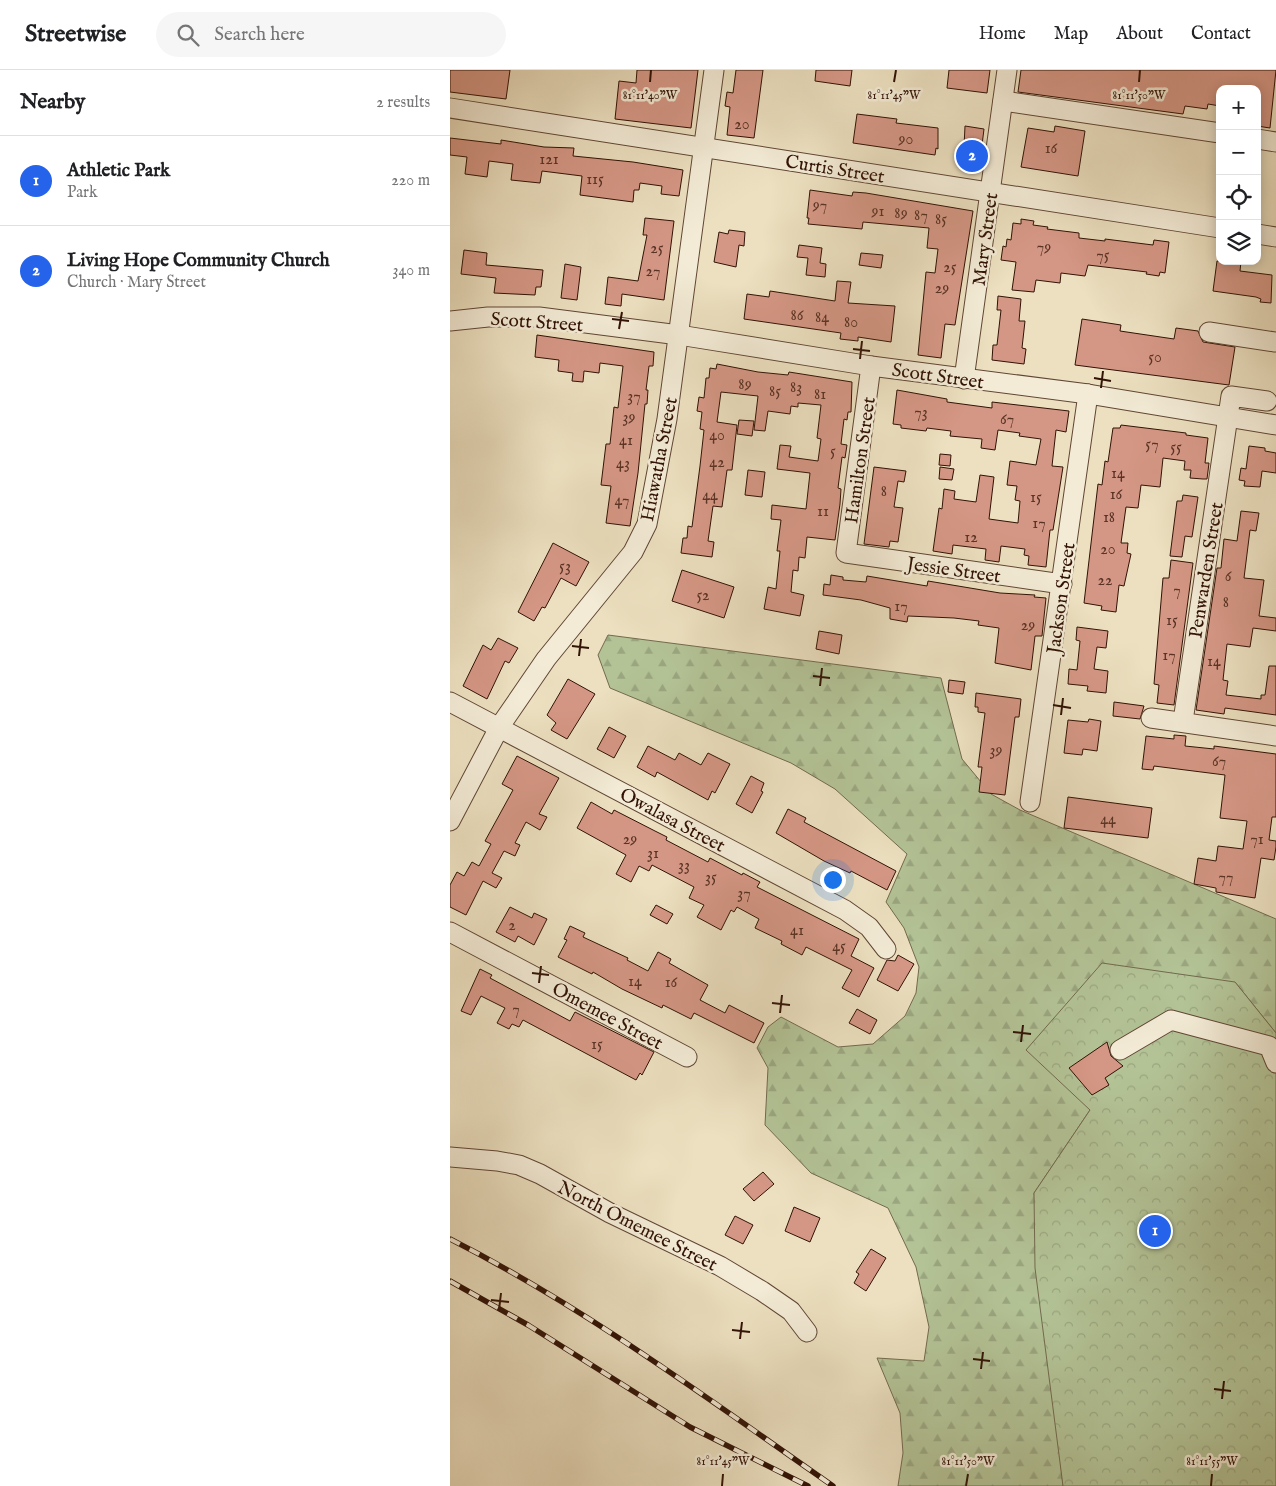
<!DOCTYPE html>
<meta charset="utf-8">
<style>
:root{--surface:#fff;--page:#f6f6f6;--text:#202124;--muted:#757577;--line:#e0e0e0;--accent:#2563eb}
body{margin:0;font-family:"IM FELL English",serif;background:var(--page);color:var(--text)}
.controls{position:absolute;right:15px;top:15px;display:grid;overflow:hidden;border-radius:10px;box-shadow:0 2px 12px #0003}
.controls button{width:45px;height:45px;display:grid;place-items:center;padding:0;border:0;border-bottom:1px solid var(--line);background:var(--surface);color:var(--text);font:25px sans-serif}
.you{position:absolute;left:382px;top:809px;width:18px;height:18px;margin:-12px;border:4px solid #fff;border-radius:50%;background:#1a73e8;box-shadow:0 0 0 8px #1a73e833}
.badge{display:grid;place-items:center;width:32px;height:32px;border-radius:50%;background:var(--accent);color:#fff;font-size:16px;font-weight:700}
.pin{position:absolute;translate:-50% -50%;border:2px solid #fff;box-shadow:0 1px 5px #0006}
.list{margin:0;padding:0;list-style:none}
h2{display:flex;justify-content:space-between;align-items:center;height:65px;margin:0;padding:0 20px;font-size:21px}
h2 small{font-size:16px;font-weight:400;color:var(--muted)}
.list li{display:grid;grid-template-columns:32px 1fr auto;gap:15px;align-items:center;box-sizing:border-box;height:90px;padding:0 20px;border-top:1px solid var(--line)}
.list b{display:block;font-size:19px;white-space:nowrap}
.list p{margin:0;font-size:16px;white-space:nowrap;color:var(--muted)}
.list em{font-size:16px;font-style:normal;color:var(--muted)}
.icon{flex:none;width:28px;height:28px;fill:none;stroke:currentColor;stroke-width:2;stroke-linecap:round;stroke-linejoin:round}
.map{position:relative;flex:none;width:826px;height:1416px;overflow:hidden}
header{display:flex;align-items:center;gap:30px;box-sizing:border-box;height:70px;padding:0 25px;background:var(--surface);border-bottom:1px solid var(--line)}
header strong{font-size:24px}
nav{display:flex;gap:28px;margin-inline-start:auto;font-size:18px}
.search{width:350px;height:45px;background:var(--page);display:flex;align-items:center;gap:12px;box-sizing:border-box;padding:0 18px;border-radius:28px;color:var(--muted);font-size:19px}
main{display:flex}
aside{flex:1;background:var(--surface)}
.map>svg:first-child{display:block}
.forest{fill:url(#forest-firs);stroke:#726a4e}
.park{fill:url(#park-crowns);stroke:#726a4e}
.building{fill:#d59785;stroke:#311205}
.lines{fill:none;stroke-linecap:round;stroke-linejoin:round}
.minor-casing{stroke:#604634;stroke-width:21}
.minor{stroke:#f3ebd6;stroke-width:19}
.rail-casing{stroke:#311205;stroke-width:5.5}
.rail{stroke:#f3ebd6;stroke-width:4;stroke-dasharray:11;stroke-linecap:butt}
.ticks{fill:none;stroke:#311205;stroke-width:2}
.labels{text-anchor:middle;stroke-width:5;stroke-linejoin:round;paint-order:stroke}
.number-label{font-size:16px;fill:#5a3325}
.street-label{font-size:19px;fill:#311205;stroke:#f3ebd6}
.ticks-label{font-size:12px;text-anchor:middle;fill:#311205;stroke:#f3ebd6;stroke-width:5;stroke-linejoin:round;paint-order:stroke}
</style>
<header>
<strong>Streetwise</strong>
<div class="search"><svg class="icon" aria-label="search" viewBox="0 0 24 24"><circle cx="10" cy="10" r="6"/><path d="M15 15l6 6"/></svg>Search here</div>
<nav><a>Home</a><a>Map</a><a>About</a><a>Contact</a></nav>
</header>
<main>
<aside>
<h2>Nearby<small>2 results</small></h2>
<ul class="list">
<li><span class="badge">1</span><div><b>Athletic Park</b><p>Park</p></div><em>220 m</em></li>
<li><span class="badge">2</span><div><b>Living Hope Community Church</b><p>Church · Mary Street</p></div><em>340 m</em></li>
</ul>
</aside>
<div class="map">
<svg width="826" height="1416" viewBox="0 0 826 1416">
<defs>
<pattern id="forest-firs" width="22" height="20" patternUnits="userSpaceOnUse" patternTransform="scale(1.25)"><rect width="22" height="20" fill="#b3c396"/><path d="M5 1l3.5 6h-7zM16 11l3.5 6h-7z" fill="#9aa680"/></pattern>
<pattern id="park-crowns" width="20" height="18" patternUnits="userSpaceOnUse" patternTransform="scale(1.25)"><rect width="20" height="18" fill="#b3c396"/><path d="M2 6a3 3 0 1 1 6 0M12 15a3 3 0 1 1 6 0" fill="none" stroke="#9aa680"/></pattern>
</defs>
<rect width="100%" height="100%" fill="#ece0c0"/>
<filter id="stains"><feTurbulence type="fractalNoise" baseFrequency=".004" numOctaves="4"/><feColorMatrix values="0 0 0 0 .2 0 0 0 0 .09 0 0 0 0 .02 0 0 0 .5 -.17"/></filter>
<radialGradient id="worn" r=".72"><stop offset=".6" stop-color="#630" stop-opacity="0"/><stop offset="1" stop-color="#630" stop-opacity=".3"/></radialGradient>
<path class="forest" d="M158 565 491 608 512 689 541 724 570 740 826 849V963L785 912 640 1040 584 1123 613 1416H448L453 1383 450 1343 427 1288 474 1291 479 1257 466 1197 438 1138 361 1103 315 1055 318 998 307 978 318 957 331 947 388 977 423 974 455 946 466 923 469 897 454 858 436 832 457 784 385 719 341 693 160 618 148 585Z"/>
<path class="park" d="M652 893 785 912 826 963V1416H613L585 1198 584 1123 640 1040 576 980Z"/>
<g class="building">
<path d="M0 0H60L56 29 0 22Z"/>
<path d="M187 0H248L241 58 165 49 169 11 186 13Z"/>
<path d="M286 0H313L304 68 277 65 280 37 275 36 277 22 283 23Z"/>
<path d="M366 0H402L400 16 365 11Z"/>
<path d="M499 0H540L537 23 497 18Z"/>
<path d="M571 0H826L820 58 807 56V19H770V36L758 34 757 39 735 36 733 44 568 22Z"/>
<path d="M407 44 447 49 446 53 488 58V79L486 78 485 85 403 73Z"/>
<path d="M515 56 534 59 529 99 513 98Z"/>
<path d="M605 56 635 61 628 106 571 97 578 58 604 62Z"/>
<path d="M0 68 51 74V70L94 77 124 78 123 86 183 92 233 100 229 126 211 124 212 116 190 113 189 120H184L183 132 130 125 132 106 92 101 90 113 61 110 63 94 39 91 37 107 15 104 17 87 0 85Z"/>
<path d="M360 120 402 126 403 122 416 123 523 141 505 255 495 254 491 288 468 285 476 202 485 203 488 179 477 178 479 158 413 152 412 159 358 154 359 148H357Z"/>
<path d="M195 148 224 151 214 230 172 224 171 236 155 234 158 207 188 211 197 165H193Z"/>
<path d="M571 149 584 151 583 155 598 157 597 159 629 163V168L655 171V169L703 175 704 170 719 172 715 203 710 202 709 206 696 204 697 202 638 195 635 206 611 203 610 213 586 210 584 222 562 220 566 192 551 190 553 176 556 177 557 169 561 170 563 153 571 154Z"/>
<path d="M279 160 295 162 294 176 289 175 286 197 264 192 269 162 278 164Z"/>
<path d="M349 175 372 178 370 193 376 194 375 207 356 205 358 188 347 187Z"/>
<path d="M14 180 37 183 36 195 93 200 91 217H86L85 225 44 223 46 208 11 204Z"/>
<path d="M411 183 433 185 431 198 409 195Z"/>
<path d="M767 191 791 192 790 201 822 205 821 233 810 232 811 229 806 227 763 221Z"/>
<path d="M115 194 131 197 127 230 111 228Z"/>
<path d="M387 211 401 212 398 233 445 236 441 272 408 267V271L390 269 391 263 294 249 297 224 319 227 320 221 385 231Z"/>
<path d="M548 226 571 229 569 251H575L572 278 576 279 574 294 542 290 543 275H547L551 240H547Z"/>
<path d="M632 249 671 255 670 261 724 269 726 258 748 261 753 272 785 277 779 315 625 295Z"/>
<path d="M87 265 204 282 203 296H199L196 320H198L197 334H195L188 403 180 456 156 453 161 416 151 415 156 374H160L164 337 168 338 173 296 150 293 149 303 134 301 133 312 122 311 123 303 108 301 109 290 85 287Z"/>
<path d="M267 294 308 302 338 305 339 302 402 312 401 342H398L397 350 394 349 391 374 397 375 395 388 392 387 388 418 391 419 390 434 385 470 357 467 355 488 349 487 348 501 343 500 341 522 354 525 350 546 314 539 318 517 326 519 330 481H327L331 450 321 449 322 435 356 439 360 403 327 399 330 375 341 376 339 387 368 391 371 369 367 368 371 335 348 333V337L341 336 340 344 318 341 315 361 304 360 308 326 271 322 267 352 287 355 282 400H277L272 437 263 436 258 471 264 472 262 487 231 483 233 468H237L238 456 242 457 250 396 254 360 250 359 252 342 247 341 249 327 254 328 256 308H259L260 298 266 299Z"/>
<path d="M447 320 497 329V332L542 338V332L619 341 616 362 606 360 602 396 613 397 603 460H600L596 497 578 495 579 486 574 485 575 479 551 476 549 492 535 490 536 479 503 475 502 484 483 481 489 438 492 439 494 419 505 421 504 429 526 432 530 405 544 407 539 449 568 453 570 431 565 430 567 416 557 415 560 391 586 395 591 369 569 366 570 363 548 360 545 380 531 378 532 369 500 366 501 361 477 358 476 361 451 358V355L443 354Z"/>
<path d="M289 350 304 351 302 366 287 364Z"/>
<path d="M671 355 736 363V365L758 368 755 393H759L757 409H753L740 408 741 400H734L735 391 713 388 710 417 691 415 688 438 676 437 671 473H678L677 483 681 484 674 516 669 515 666 542 651 540 652 536 634 533 648 414 652 415 655 391 658 392 663 358H670Z"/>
<path d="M799 376 815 378V381L826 383V403L812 401 810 417 794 416 795 411 789 410 791 398 796 399Z"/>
<path d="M490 384 501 385 500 396 489 395Z"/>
<path d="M424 397 456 401 454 412 448 411 444 437 453 438 448 472 440 471 439 477 414 474Z"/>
<path d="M490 397 504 399 502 410 489 409Z"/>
<path d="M298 400 315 402 312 427 295 425Z"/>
<path d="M733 425 748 427 742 467 735 466 732 487 720 486 727 431H732Z"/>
<path d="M791 441 809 443 806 461 800 460 794 508 814 510 809 546 826 548V561L803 558 800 577 777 574 773 610 778 611 776 625 811 629V625H815L819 596H826V645L775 638 774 644 746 640 767 498H771L774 469 787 471Z"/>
<path d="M103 473 139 492 126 516 111 508 95 538 92 537 84 551 68 542Z"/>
<path d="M721 490 743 493 724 635 707 633 709 615 704 614 713 508H719Z"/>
<path d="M232 500 284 517 274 548 222 531Z"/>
<path d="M381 505 393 507V510L416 512 417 506 477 516 478 511 550 523 585 525 584 527 596 528 592 566H585L581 600 545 593 549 558 528 555 529 551 504 548 458 546 457 552 440 549V538L411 530 373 525 374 514 380 515Z"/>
<path d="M627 557 658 561 656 578 647 577 644 599 658 601 656 623 637 621 638 616 618 614 619 599 627 600 630 571 626 570Z"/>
<path d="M369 561 392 565 389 584 366 579Z"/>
<path d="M48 568 68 578 59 593 55 591 37 629 13 616 33 575 41 580Z"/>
<path d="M118 609 145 624 117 669 101 660 106 653 97 645Z"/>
<path d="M499 610 515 612 513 624 498 622Z"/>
<path d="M526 623 571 629 569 647H565L555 725 529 722 532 697H528L535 643 528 642V637H525Z"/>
<path d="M664 632 694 636 690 649 663 646Z"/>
<path d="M639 649 651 651 647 681 633 679 632 685 614 683 618 650 638 652Z"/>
<path d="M159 657 176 666 164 688 147 679Z"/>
<path d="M724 665 736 666 735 676 764 679V676L826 684V747H822L819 770 826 771V777L824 790 811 788 805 828 766 822V818L744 814 748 788 766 791 768 776 793 779 797 751 770 748 775 705 704 696 703 700 692 699 696 666 724 669Z"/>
<path d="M198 676 225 690 229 683 251 695 258 683 280 694 265 723 262 721 258 730 207 702 205 707 187 697Z"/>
<path d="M67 686 109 708 89 744 97 747 90 760 76 752 65 773 70 775 65 786 54 781 42 803 52 808 46 818 33 811 16 845 0 837V815L7 802 14 806 22 792 29 796 41 774 35 771 63 720 52 714Z"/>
<path d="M301 706 314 713 311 721 313 722 302 743 286 734Z"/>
<path d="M618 727 702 738 698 768 614 758Z"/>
<path d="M141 732 162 744 164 740 205 761 217 767 216 770 258 792 260 788 292 805 293 803 310 812 307 817 409 869 401 886 424 898 409 927 392 918 402 900 356 877 352 885 331 874 332 871 305 858 309 849 287 837 284 842 281 840 271 860 247 847 254 835 239 828 244 817 202 795 199 801 189 796 181 812 166 804 176 785 127 758Z"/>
<path d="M338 739 356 748 354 752 446 801 437 820 401 801 400 803 374 791 326 763Z"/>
<path d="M206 835 223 844 217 854 200 845Z"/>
<path d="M60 837 82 848 84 843 97 849 84 875 68 866 65 872 46 862Z"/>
<path d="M120 856 135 863 133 867 178 888 177 890 198 901 208 882 221 889 219 893 258 915 250 930 275 943 279 935 314 953 304 973 244 943 241 949 213 935 212 938 172 919 143 902 142 904 108 887 117 870 114 869Z"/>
<path d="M448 885 464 894 448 921 427 910 437 890 445 891Z"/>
<path d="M30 899 42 905 40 908 120 951 125 942 204 982 192 1005 190 1003 186 1010 73 950 69 957 62 954 59 959 47 953 55 938 31 926 21 945 11 941Z"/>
<path d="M407 939 427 950 420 964 399 953Z"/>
<path d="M657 972 661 986 673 996 655 1008 659 1015 642 1025 619 998Z"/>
<path d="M313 1102 324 1114 304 1131 293 1119Z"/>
<path d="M344 1137 370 1148 360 1172 335 1161Z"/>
<path d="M285 1146 303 1155 293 1174 275 1165Z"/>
<path d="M421 1179 436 1188 416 1221 404 1213 409 1204 406 1202Z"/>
</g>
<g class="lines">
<defs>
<g id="minor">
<path d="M553 31 770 63"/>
<path d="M0 38 770 158"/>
<path d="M807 69 826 72"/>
<path d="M807 164 826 167"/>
<path d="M0 251 38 247H89L229 265 421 296 638 324 826 355"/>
<path d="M759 262 825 272"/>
<path d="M421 296 396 483 612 514"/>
<path d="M514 309 557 0"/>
<path d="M0 632 395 840 419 857 436 879"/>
<path d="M701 648 826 666"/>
<path d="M733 651 781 326 817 331"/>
<path d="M580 732 638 324"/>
<path d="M0 751 50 656 96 589 183 482 197 454 217 349 264 0"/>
<path d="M0 862 237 987"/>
<path d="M670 980 721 950 819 976 826 993"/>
<path d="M0 1087 47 1091 69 1095 90 1104 160 1143 270 1196 312 1221 341 1241 357 1262"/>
</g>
</defs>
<use href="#minor" class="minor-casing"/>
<use href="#minor" class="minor"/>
<defs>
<g id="rail">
<path d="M0 1169C136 1238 258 1329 383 1416"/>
<path d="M0 1211 78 1255 240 1357 358 1416"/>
</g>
</defs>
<use href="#rail" class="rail-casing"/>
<use href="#rail" class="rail"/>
</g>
<path class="ticks" d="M200 12 201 0M444 12 446 0M689 12 690 0M162 249 179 251M169 259 172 242M403 279 420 281M410 289 412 271M644 308 661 311M651 318 653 301M122 576 139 578M129 586 131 569M363 606 380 608M370 616 372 598M603 635 621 638M611 645 613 628M82 903 99 905M89 913 91 896M322 933 340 935M330 943 332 925M563 962 581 964M571 972 573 955M41 1230 59 1232M49 1240 51 1223M282 1260 300 1262M290 1269 292 1252M523 1289 540 1291M531 1299 533 1282M764 1319 781 1321M772 1329 774 1311M272 1416 273 1404M516 1416 518 1404M761 1416 762 1404"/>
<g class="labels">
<g class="number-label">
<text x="292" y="59">20</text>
<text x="456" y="74">90</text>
<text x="601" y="83">16</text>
<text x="99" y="94">121</text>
<text x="145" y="114">115</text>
<text x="370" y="140">97</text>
<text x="428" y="146">91</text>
<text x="451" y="148">89</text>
<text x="471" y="150">87</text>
<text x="491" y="154">85</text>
<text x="594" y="182">79</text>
<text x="207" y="183">25</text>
<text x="653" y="190">75</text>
<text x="500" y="202">25</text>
<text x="203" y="206">27</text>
<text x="492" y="223">29</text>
<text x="347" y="250">86</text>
<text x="372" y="252">84</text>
<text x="401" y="257">80</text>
<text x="705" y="292">50</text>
<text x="295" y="319">89</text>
<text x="346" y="322">83</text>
<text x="325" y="326">85</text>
<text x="370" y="329">81</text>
<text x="184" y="331">37</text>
<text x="471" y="347">73</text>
<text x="179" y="352">39</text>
<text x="557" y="354">67</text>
<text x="267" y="370">40</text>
<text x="176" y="375">41</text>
<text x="702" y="379">57</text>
<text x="726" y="382">55</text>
<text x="383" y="386">5</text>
<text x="267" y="397">42</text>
<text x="173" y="398">43</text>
<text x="668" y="408">14</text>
<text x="434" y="426">8</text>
<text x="666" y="429">16</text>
<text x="260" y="430">44</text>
<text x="586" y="432">15</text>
<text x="172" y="435">47</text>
<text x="373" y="446">11</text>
<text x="659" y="452">18</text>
<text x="589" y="458">17</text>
<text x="521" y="472">12</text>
<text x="658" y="484">20</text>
<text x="115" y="501">53</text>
<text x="778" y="511">6</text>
<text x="655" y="515">22</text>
<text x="727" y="525">7</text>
<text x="253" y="530">52</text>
<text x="776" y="537">8</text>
<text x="451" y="541">17</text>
<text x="722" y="555">15</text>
<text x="578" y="560">29</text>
<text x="719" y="590">17</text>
<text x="764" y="596">14</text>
<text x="546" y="685">39</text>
<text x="769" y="696">67</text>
<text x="658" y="754">44</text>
<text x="180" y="774">29</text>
<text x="807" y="774">71</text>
<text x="203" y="788">31</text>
<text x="234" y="800">33</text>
<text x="261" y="812">35</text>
<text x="776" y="812">77</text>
<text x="294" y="828">37</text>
<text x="62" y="860">2</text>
<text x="347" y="865">41</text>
<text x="389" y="881">45</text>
<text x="185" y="916">14</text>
<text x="221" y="917">16</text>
<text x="66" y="944">7</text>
<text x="147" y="979">15</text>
</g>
<g class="street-label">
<text transform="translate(385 98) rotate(9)" y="7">Curtis Street</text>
<text transform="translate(534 169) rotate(-82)" y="7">Mary Street</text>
<text transform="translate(87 251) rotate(4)" y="7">Scott Street</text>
<text transform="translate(488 305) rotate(8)" y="7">Scott Street</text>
<text transform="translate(208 389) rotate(-79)" y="7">Hiawatha Street</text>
<text transform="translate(409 390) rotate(-82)" y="7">Hamilton Street</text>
<text transform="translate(504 499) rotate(8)" y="7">Jessie Street</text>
<text transform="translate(755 500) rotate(-81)" y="7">Penwarden Street</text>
<text transform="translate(610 528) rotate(-82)" y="7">Jackson Street</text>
<text transform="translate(223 749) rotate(28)" y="7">Owalasa Street</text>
<text transform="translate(158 945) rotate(28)" y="7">Omemee Street</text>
<text transform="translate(188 1155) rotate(27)" y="7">North Omemee Street</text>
</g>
</g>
<g class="ticks-label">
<text x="200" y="29">81°11'40"W</text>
<text x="444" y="29">81°11'45"W</text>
<text x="689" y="29">81°11'50"W</text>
<text x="273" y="1395">81°11'45"W</text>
<text x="518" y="1395">81°11'50"W</text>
<text x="762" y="1395">81°11'55"W</text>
</g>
<rect width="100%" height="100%" filter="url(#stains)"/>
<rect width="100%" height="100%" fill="url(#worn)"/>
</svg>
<div class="controls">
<button>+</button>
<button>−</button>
<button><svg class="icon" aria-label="locate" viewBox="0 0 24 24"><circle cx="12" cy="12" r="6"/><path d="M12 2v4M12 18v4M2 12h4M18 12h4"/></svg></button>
<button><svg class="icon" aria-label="layers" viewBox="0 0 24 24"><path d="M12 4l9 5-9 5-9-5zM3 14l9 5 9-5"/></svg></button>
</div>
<div class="you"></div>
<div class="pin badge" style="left:705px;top:1161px">1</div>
<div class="pin badge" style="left:522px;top:86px">2</div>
</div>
</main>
